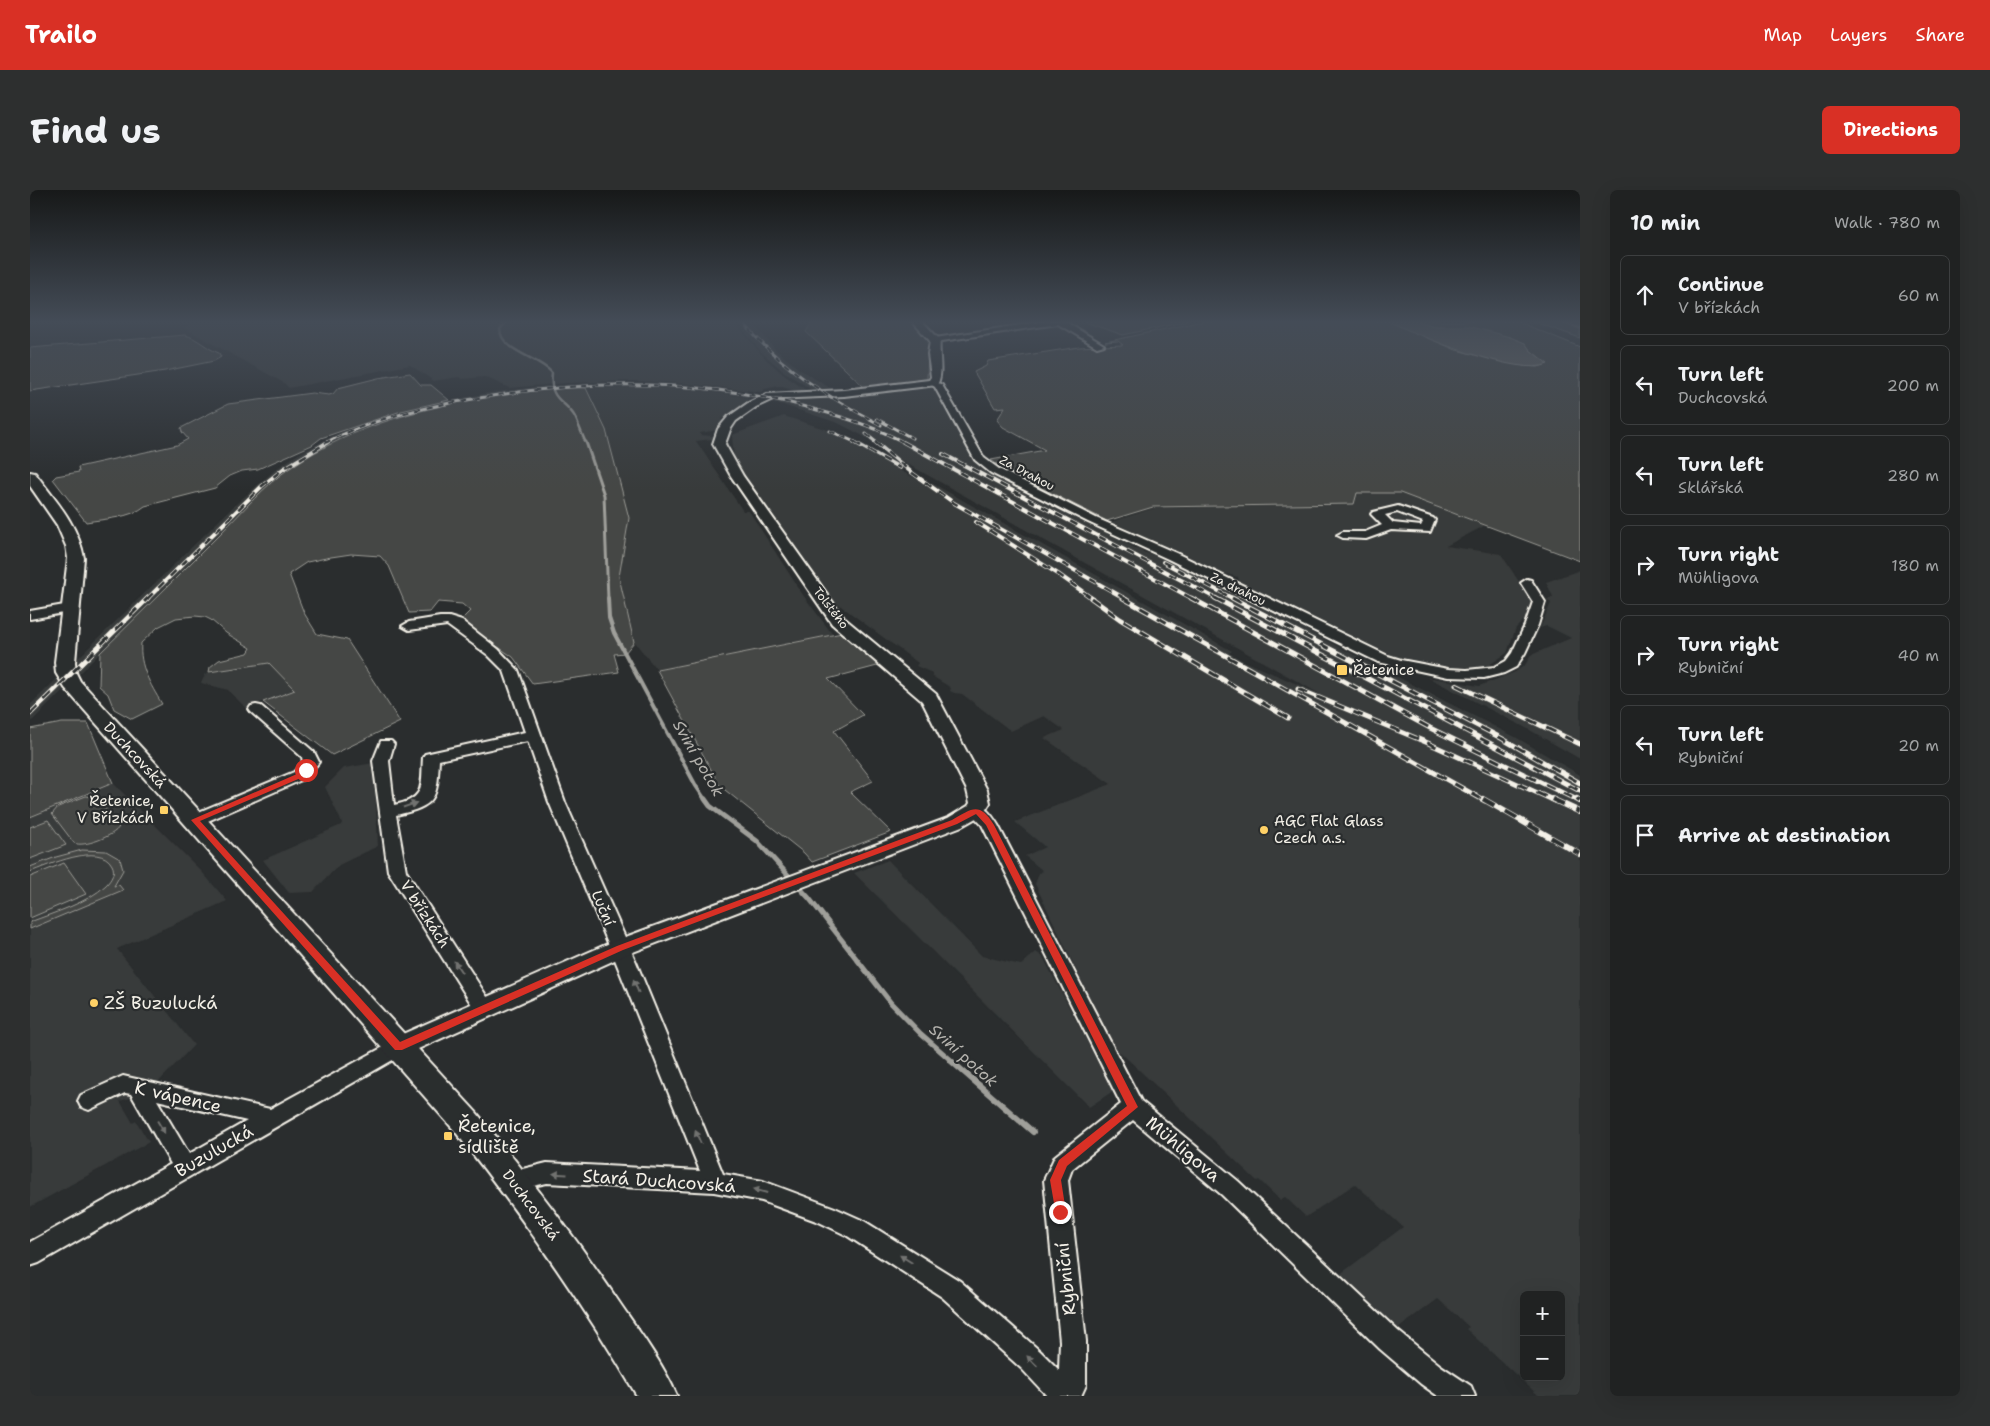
<!DOCTYPE html>
<meta charset="utf-8">
<style>
:root{--surface:#202222;--page:#2d2f2f;--text:#f1f3f6;--muted:#a2a4a5;--line:#3d3f40;--accent:#d93025}
body{margin:0;font-family:"Shantell Sans",sans-serif;background:var(--page);color:var(--text)}
.controls{position:absolute;right:15px;bottom:15px;display:grid;overflow:hidden;border-radius:8px;box-shadow:0 5px 20px #0002}
.controls button{width:45px;height:45px;display:grid;place-items:center;padding:0;border:0;border-bottom:1px solid var(--line);background:var(--surface);color:var(--text);font:25px sans-serif}
.stop{position:absolute;width:15px;height:15px;margin:-11px;border:4px solid #d93025;border-radius:50%;background:#fff}
.stop.end{background:#d93025;border-color:#fff;box-shadow:0 1px 5px #0008}
.list{margin:0;padding:0;list-style:none}
h2{display:flex;justify-content:space-between;align-items:center;height:65px;margin:0;padding:0 20px;font-size:21px}
h2 small{font-size:16px;font-weight:400;color:var(--muted)}
.list li{display:grid;grid-template-columns:32px 1fr auto;gap:15px;align-items:center;box-sizing:border-box;height:80px;margin:0 10px 10px;padding:0 10px;border:1px solid var(--line);border-radius:8px}
.list b{display:block;font-size:19px;white-space:nowrap}
.list p{margin:0;font-size:16px;white-space:nowrap;color:var(--muted)}
.list em{font-size:16px;font-style:normal;color:var(--muted)}
.icon{flex:none;width:28px;height:28px;fill:none;stroke:currentColor;stroke-width:2;stroke-linecap:round;stroke-linejoin:round}
.map{position:relative;flex:none;width:1550px;height:1206px;overflow:hidden;border-radius:8px}
header{display:flex;align-items:center;gap:30px;box-sizing:border-box;height:70px;padding:0 25px;background:var(--accent);color:#fff}
header strong{font-size:24px}
nav{display:flex;gap:28px;margin-inline-start:auto;font-size:18px}
.intro{display:flex;align-items:center;justify-content:space-between;box-sizing:border-box;height:120px;padding:0 30px}
h1{margin:0;font-size:35px}
.button{padding:12px 22px;border-radius:8px;background:var(--accent);color:#fff;font-size:18px;font-weight:700}
main{display:flex;gap:30px;padding:0 30px}
aside{flex:1;background:var(--surface);border-radius:8px;box-shadow:0 5px 20px #0002}
.map>svg:first-child{display:block}
.built{fill:#373a3a;fill-rule:evenodd}
.green{fill:#444645;stroke:#9c9c96}
.water{fill:#676866;stroke:#9f9f9a}
.lines{fill:none;stroke-linecap:round;stroke-linejoin:round}
.stream-far4{stroke:#9f9f9a;stroke-width:2.5}
.stream-far3{stroke:#9f9f9a;stroke-width:3}
.stream-far2{stroke:#9f9f9a;stroke-width:4}
.stream-far1{stroke:#9f9f9a;stroke-width:5}
.stream{stroke:#9f9f9a;stroke-width:6}
.minor-casing{stroke:#f4f1e8;stroke-width:4}
.tertiary-casing{stroke:#f4f1e8;stroke-width:4}
.secondary-casing{stroke:#f4f1e8;stroke-width:4}
.minor{fill:#2a2d2e;fill-rule:evenodd}
.tertiary{fill:#2a2d2e;fill-rule:evenodd}
.secondary{fill:#2a2d2e;fill-rule:evenodd}
.rail-far3-casing{stroke:#f4f1e8;stroke-width:3}
.rail-far2-casing{stroke:#f4f1e8;stroke-width:4}
.rail-far1-casing{stroke:#f4f1e8;stroke-width:5}
.rail-casing{stroke:#f4f1e8;stroke-width:6}
.rail-far3{stroke:#2a2d2e;stroke-width:2;stroke-dasharray:6;stroke-linecap:butt}
.rail-far2{stroke:#2a2d2e;stroke-width:2.5;stroke-dasharray:8;stroke-linecap:butt}
.rail-far1{stroke:#2a2d2e;stroke-width:3;stroke-dasharray:10;stroke-linecap:butt}
.rail{stroke:#2a2d2e;stroke-width:4.5;stroke-dasharray:13;stroke-linecap:butt}
.oneway{fill:#71726f}
.route{fill:#d93025}
.poi-dot{fill:#ffd166;stroke:#2a2d2e;stroke-width:2}
.labels{text-anchor:middle;stroke-width:4.5;stroke-linejoin:round;paint-order:stroke}
.far-street-label{font-size:12px;fill:#f4f1e8;stroke:#2a2d2e}
.poi-label{font-size:15px;fill:#f4f1e8;stroke:#2a2d2e;text-anchor:start}
.street-label{font-size:15px;fill:#f4f1e8;stroke:#2a2d2e}
.water-label{font-size:16px;font-style:italic;fill:#b5b3ae;stroke:#2a2d2e}
.near-poi-label{font-size:18px;fill:#f4f1e8;stroke:#2a2d2e;text-anchor:start}
.near-street-label{font-size:18px;fill:#f4f1e8;stroke:#2a2d2e}
</style>
<header>
<strong>Trailo</strong>
<nav><a>Map</a><a>Layers</a><a>Share</a></nav>
</header>
<div class="intro"><h1>Find us</h1><a class="button">Directions</a></div>
<main>
<div class="map">
<svg width="1550" height="1206" viewBox="0 0 1550 1206">
<rect width="100%" height="100%" fill="#2a2d2e"/>
<filter id="ink" filterUnits="userSpaceOnUse"><feTurbulence type="fractalNoise" baseFrequency=".02" numOctaves="2"/><feDisplacementMap in="SourceGraphic" scale="10" xChannelSelector="R" yChannelSelector="G"/><feConvolveMatrix kernelMatrix="1 2 1 2 8 2 1 2 1" color-interpolation-filters="sRGB"/></filter>
<g filter="url(#ink)">
<g class="built">
<path d="M176 131H703L736 169 754 185 776 200 769 202 749 196 735 199 731 202 656 194 605 191 538 193 479 198 455 187 433 189 429 187 404 191 380 175 259 198 254 193 154 138 158 135Z"/>
<path d="M706 131H721L746 160 769 179 818 209 812 205 905 197 947 274 1113 362 1135 368 1489 549 1550 585V1206H1509L1436 1139 1439 1137 1408 1109 1365 1141 1305 1088 1373 1037 1325 994 1276 1027 1255 1007 1250 1010 1229 990 1227 991 1091 863 1085 861 1005 694 1009 683 1013 681 995 666 1015 657 985 632 1081 594 1014 548 1034 540 1014 526 981 541 932 504 924 503 920 501 921 498 902 486V483L886 476 888 473 800 408 704 269 702 245 754 226 817 246 866 273 862 276 896 294 902 293 1202 461 1199 463 1214 471 1290 504 856 262 837 248 808 233 750 214 687 202 720 208 696 227 691 229 693 233 688 240 670 243V245L683 246V249L666 251 713 321H719L773 405 803 445 627 480 603 450 589 387 599 328 576 240 556 197 516 200 441 210 355 232 296 256 258 279 220 314 0 533V515L206 314 246 279 268 264 305 245 348 229 408 213 458 203 515 196 569 193 643 194 706 201 757 211 790 205 753 181 731 162ZM1494 1105H1531V1187H1494Z"/>
<path d="M1327 303H1370L1456 335 1416 356 1471 364 1495 401 1498 402 1504 412V416L1497 427 1486 438 1477 463 1456 477 1419 478 1372 470 1224 399 1210 395 1208 387 1191 383 1081 332 1124 318 1301 314Z"/>
<path d="M1550 380V569L1498 539 1397 487 1449 496 1485 482 1495 475 1501 465 1541 448 1517 436 1510 438 1521 413 1516 410 1523 407 1516 392Z"/>
<path d="M239 473 266 500 216 518 198 500 171 493 176 483Z"/>
<path d="M344 573 348 656 309 675 283 702 259 703 233 670 311 635 312 633 295 597 314 578Z"/>
<path d="M83 593 173 683 197 711 87 759 164 855 118 903 90 911 103 933 106 931 119 952 0 1017V627Z"/>
<path d="M858 670 952 766 991 775 1006 762 1013 767 1083 901 1059 917 824 683Z"/>
</g>
<g class="green">
<path d="M782 131H881L901 151 898 158 897 190 835 198 776 142Z"/>
<path d="M1052 131H1159L1093 145Z"/>
<path d="M1173 131H1358L1426 160 1454 167 1494 176 1508 177 1517 174 1500 160 1495 153 1437 137 1405 136 1385 131H1486L1550 157V371L1370 303H1327L1324 314 1123 317 1077 331 970 277 961 270 1015 260 973 237 967 230 975 217 965 218 944 182 956 176 958 171 1049 157 1093 155 1088 151 1075 152Z"/>
<path d="M1502 131H1550V148Z"/>
<path d="M155 145C168 148 177 159 189 163L191 167 184 171 135 181 0 201V158Z"/>
<path d="M380 183 391 195H401L419 210 371 221 291 248 282 255 228 279 212 281 200 286 185 298 115 316C101 328 74 329 56 332L23 289 26 286 49 282 48 277 147 255 158 249 152 242 151 238 198 214 282 203 299 205 303 204 308 198 348 188Z"/>
<path d="M556 198 576 240 599 328 589 387 604 452 595 463 584 464 589 482 503 494 483 467 430 431 440 421 432 414 408 412 400 422 379 423 359 376 350 366 321 364 301 367 277 372 259 384 274 423 287 444 317 450 370 532 302 565 233 512 265 500 239 473 179 482 180 477 189 470 218 463 221 458 196 443 181 430 175 427 165 426 146 428 128 437 111 453C109 476 120 494 132 514L102 529 84 519 78 504 69 496 70 463C111 423 151 383 191 343 213 321 235 295 260 278 324 234 402 215 477 204 503 201 530 197 556 198Z"/>
<path d="M812 443 829 460 851 475 798 489 833 525 804 541 843 591 820 602 861 642 782 672 774 663 690 596 627 480Z"/>
<path d="M32 533H58L83 593 0 627V539Z"/>
<path d="M56 606 66 607 89 637C84 646 53 658 44 653L22 624 28 617Z"/>
<path d="M18 630 36 655 0 669V637Z"/>
<path d="M52 660 76 661 90 669 93 680 84 696 89 695 93 700 0 739V732C23 723 58 713 76 695 81 690 86 682 82 675 70 651 17 676 0 682V677L26 667Z"/>
<path d="M34 673 56 704 0 728V687Z"/>
</g>
<path class="water" d="M1358 131H1385L1405 136H1437L1480 147 1495 153 1500 160 1518 174C1491 188 1386 145 1358 131Z"/>
<g class="lines">
<g class="stream-far4">
<path d="M478 131 470 139C470 161 511 168 522 183 519 212 535 209 545 227 549 235 552 245 556 253"/>
<path d="M1528 131 1550 138"/>
</g>
<path class="stream-far3" d="M556 252 574 305 578 409"/>
<path class="stream-far2" d="M578 408 579 428 584 443 666 596 676 611"/>
<path class="stream-far1" d="M675 609 680 616 727 651 779 708 861 813 891 844 922 871"/>
<path class="stream" d="M920 870 1003 942"/>
<defs>
<g id="minor">
<path d="M1017 131H1034L1074 155 1067 157 1028 134 905 152 901 150 905 148Z"/>
<path d="M903 190 912 195 954 268 969 279 1066 328 1146 363 1358 466 1371 470 1418 479 1437 480 1465 477 1476 471 1482 463 1495 435 1503 412 1491 393 1497 389 1501 390 1515 412 1508 435 1495 463 1486 477 1474 483 1454 488 1418 487 1348 472 1138 369 1058 332 961 283 945 270 905 197 899 193Z"/>
<path d="M1368 316 1403 328 1405 330 1400 342 1361 340 1336 349 1313 348 1307 345 1313 342H1335L1352 335 1341 324 1343 322ZM1367 322 1393 332 1391 336 1363 333 1355 325Z"/>
<path d="M40 414 46 418 45 421 0 429V421Z"/>
<path d="M410 427H419L432 431 468 459 488 480 535 612 606 772 693 984 733 991 805 1018 834 1031 930 1091 1010 1161 1029 1180 1030 1151 1014 990 1025 966 1091 914 952 635 938 620 940 616C954 613 961 624 968 635L1111 911 1208 991 1368 1141 1411 1176 1441 1196 1445 1206H1408L1391 1194 1350 1159 1192 1005 1103 930 1042 979 1038 990 1056 1151V1195L1051 1206H1017L992 1179 912 1107 816 1045 789 1032 732 1011 684 1002 517 993 484 1000 476 997 472 990 476 983 517 973 670 981 586 772 519 612 498 551 409 570C407 609 407 616 366 625L376 681 461 813 464 818 461 823 454 825 447 823 358 681 343 571 351 551H361L364 554 359 571 364 615C397 609 391 594 393 567L395 564 495 542 474 481 458 465 417 435 379 440 372 436 379 432Z"/>
<path d="M226 515 231 516 284 562 289 572 276 588 171 634H159L157 630 159 626 264 582 273 572 272 567 221 522 219 519 221 516Z"/>
<path d="M368 849 375 851 378 857 375 863 9 1073 0 1076V1052L141 974 101 904 95 903 59 920 51 917 48 911 51 905 93 886 240 919ZM127 910 217 931 159 964Z"/>
</g>
<path id="tertiary" d="M882 131H892L910 150C908 165 914 183 907 195L814 206 743 209 726 217 706 231 700 240 695 254 713 286 814 428 906 504 957 600 960 613 953 624 932 636 598 764 377 864 368 867 359 864 355 857 359 850 582 752 918 628 938 616 940 613 937 600 892 511 802 434 701 286 683 254 688 239 698 227 718 213 737 204 814 200 899 190 901 187 898 164 900 151Z"/>
<path id="secondary" d="M0 282 5 283C25 310 48 334 54 368L45 472 46 483 50 491 446 922C497 984 546 1048 591 1115 611 1144 633 1174 647 1206H607C553 1113 491 1025 424 940L35 498 26 483 25 472 38 368 36 356 27 335 0 296Z"/>
</defs>
<use href="#minor" class="minor-casing"/>
<use href="#tertiary" class="tertiary-casing"/>
<use href="#secondary" class="secondary-casing"/>
<use href="#minor" class="minor"/>
<use href="#tertiary" class="tertiary"/>
<use href="#secondary" class="secondary"/>
<defs>
<g id="rail-far3">
<path d="M712 131C750 178 798 207 851 235"/>
<path d="M847 229 882 248"/>
<path d="M800 241 827 253"/>
<path d="M836 244 847 253"/>
<path d="M295 253C341 229 393 217 443 209 557 189 675 188 787 220 817 228 848 238 875 253"/>
</g>
<g id="rail-far2">
<path d="M824 252 870 278"/>
<path d="M845 252 881 282 924 313 1096 409"/>
<path d="M873 252 1163 409"/>
<path d="M913 264 1187 409"/>
<path d="M946 332 1028 384 1063 409"/>
<path d="M1133 372 1204 409"/>
<path d="M117 409 232 296 253 279 298 252"/>
</g>
<g id="rail-far1">
<path d="M1061 408 1090 429 1258 528"/>
<path d="M1093 408 1455 611"/>
<path d="M1161 408 1400 538 1549 611"/>
<path d="M1185 408 1550 601"/>
<path d="M1202 408 1471 548 1550 593"/>
<path d="M1426 495 1550 554"/>
<path d="M1268 499 1398 553 1525 611"/>
<path d="M0 524 118 408"/>
</g>
<g id="rail">
<path d="M1453 609 1550 664"/>
<path d="M1522 609 1550 622"/>
<path d="M1547 609 1550 611"/>
</g>
</defs>
<use href="#rail-far3" class="rail-far3-casing"/>
<use href="#rail-far2" class="rail-far2-casing"/>
<use href="#rail-far1" class="rail-far1-casing"/>
<use href="#rail" class="rail-casing"/>
<use href="#rail-far3" class="rail-far3"/>
<use href="#rail-far2" class="rail-far2"/>
<use href="#rail-far1" class="rail-far1"/>
<use href="#rail" class="rail"/>
</g>
<defs><path id="oneway-solid" d="M-6-.8H1V-3.2L6.5 0L1 3.2V.8H-6Z" transform="scale(1.25)"/></defs>
<g class="oneway">
<use href="#oneway-solid" transform="translate(380 615) rotate(-19)"/>
<use href="#oneway-solid" transform="translate(428 777) rotate(-123)"/>
<use href="#oneway-solid" transform="translate(606 796) rotate(-111)"/>
<use href="#oneway-solid" transform="translate(131 937) rotate(59)"/>
<use href="#oneway-solid" transform="translate(668 947) rotate(-113)"/>
<use href="#oneway-solid" transform="translate(530 984) rotate(-176)"/>
<use href="#oneway-solid" transform="translate(730 1001) rotate(-165)"/>
<use href="#oneway-solid" transform="translate(876 1069) rotate(-148)"/>
<use href="#oneway-solid" transform="translate(1002 1171) rotate(-135)"/>
</g>
</g>
<linearGradient id="sky" x2="0" y2="1"><stop stop-color="#171919"/><stop offset="0.44" stop-color="#444c57"/><stop offset="1" stop-color="#444c57" stop-opacity="0"/></linearGradient>
<rect width="1550" height="300" fill="url(#sky)"/>
<path class="route" d="M273 579 280 580 273 587 170 631 370 852 587 756 922 630C942 619 949 611 964 635L1108 917 1037 976 1031 990 1036 1022 1034 1025 1030 1027 1026 1025 1020 990 1029 970 1097 916 956 635 946 624 927 634 593 760 372 860H365L161 630 267 584Z"/>
<g class="poi-dot">
<rect x="1306" y="474" width="12" height="12" rx="2.5"/>
<rect x="129" y="615" width="10" height="10" rx="2.5"/>
<circle cx="1234" cy="640" r="5"/>
<circle cx="64" cy="813" r="5"/>
<rect x="413" y="941" width="10" height="10" rx="2.5"/>
</g>
<g class="labels">
<g class="far-street-label">
<text transform="translate(997 283) rotate(28)" y="4">Za Drahou</text>
<text transform="translate(1208 399) rotate(26)" y="4">Za drahou</text>
<text transform="translate(801 418) rotate(52)" y="4">Tolstého</text>
</g>
<g class="poi-label">
<text x="1323" y="485">Řetenice</text>
<text x="124" y="616" text-anchor="end">Řetenice,<tspan x="124" dy="17">V Břízkách</tspan></text>
<text x="1244" y="636">AGC Flat Glass<tspan x="1244" dy="17">Czech a.s.</tspan></text>
</g>
<g class="street-label">
<text transform="translate(105 565) rotate(47)" y="5">Duchcovská</text>
<text transform="translate(573 718) rotate(67)" y="5">Luční</text>
<text transform="translate(395 724) rotate(57)" y="5">V břízkách</text>
<text transform="translate(501 1015) rotate(53)" y="5">Duchcovská</text>
</g>
<g class="water-label">
<text transform="translate(669 568) rotate(60)" y="6">Sviní potok</text>
<text transform="translate(934 865) rotate(42)" y="6">Sviní potok</text>
</g>
<g class="near-poi-label">
<text x="74" y="819">ZŠ Buzulucká</text>
<text x="428" y="942">Řetenice,<tspan x="428" dy="21">sídliště</tspan></text>
</g>
<g class="near-street-label">
<text transform="translate(148 907) rotate(13)" y="6">K vápence</text>
<text transform="translate(1153 959) rotate(40)" y="6">Mühligova</text>
<text transform="translate(184 961) rotate(-30)" y="6">Buzulucká</text>
<text transform="translate(629 991) rotate(4)" y="6">Stará Duchcovská</text>
<text transform="translate(1036 1089) rotate(-96)" y="6">Rybniční</text>
</g>
</g>
</svg>
<div class="controls">
<button>+</button>
<button>−</button>
</div>
<div class="stop" style="left:276px;top:580px"></div>
<div class="stop end" style="left:1030px;top:1022px"></div>
</div>
<aside>
<h2>10 min<small>Walk · 780 m</small></h2>
<ul class="list">
<li><svg class="icon" aria-label="ahead" viewBox="0 0 24 24"><path d="M12 20V5M6 11l6-6 6 6"/></svg><div><b>Continue</b><p>V břízkách</p></div><em>60 m</em></li>
<li><svg class="icon" aria-label="left" viewBox="0 0 24 24"><path d="M17 20v-9H6M10 6l-5 5 5 5"/></svg><div><b>Turn left</b><p>Duchcovská</p></div><em>200 m</em></li>
<li><svg class="icon" aria-label="left" viewBox="0 0 24 24"><path d="M17 20v-9H6M10 6l-5 5 5 5"/></svg><div><b>Turn left</b><p>Sklářská</p></div><em>280 m</em></li>
<li><svg class="icon" aria-label="right" viewBox="0 0 24 24"><path d="M7 20v-9h11M14 6l5 5-5 5"/></svg><div><b>Turn right</b><p>Mühligova</p></div><em>180 m</em></li>
<li><svg class="icon" aria-label="right" viewBox="0 0 24 24"><path d="M7 20v-9h11M14 6l5 5-5 5"/></svg><div><b>Turn right</b><p>Rybniční</p></div><em>40 m</em></li>
<li><svg class="icon" aria-label="left" viewBox="0 0 24 24"><path d="M17 20v-9H6M10 6l-5 5 5 5"/></svg><div><b>Turn left</b><p>Rybniční</p></div><em>20 m</em></li>
<li><svg class="icon" aria-label="arrive" viewBox="0 0 24 24"><path d="M6 21V4h12l-3 4 3 4H6"/></svg><div><b>Arrive at destination</b></div></li>
</ul>
</aside>
</main>
